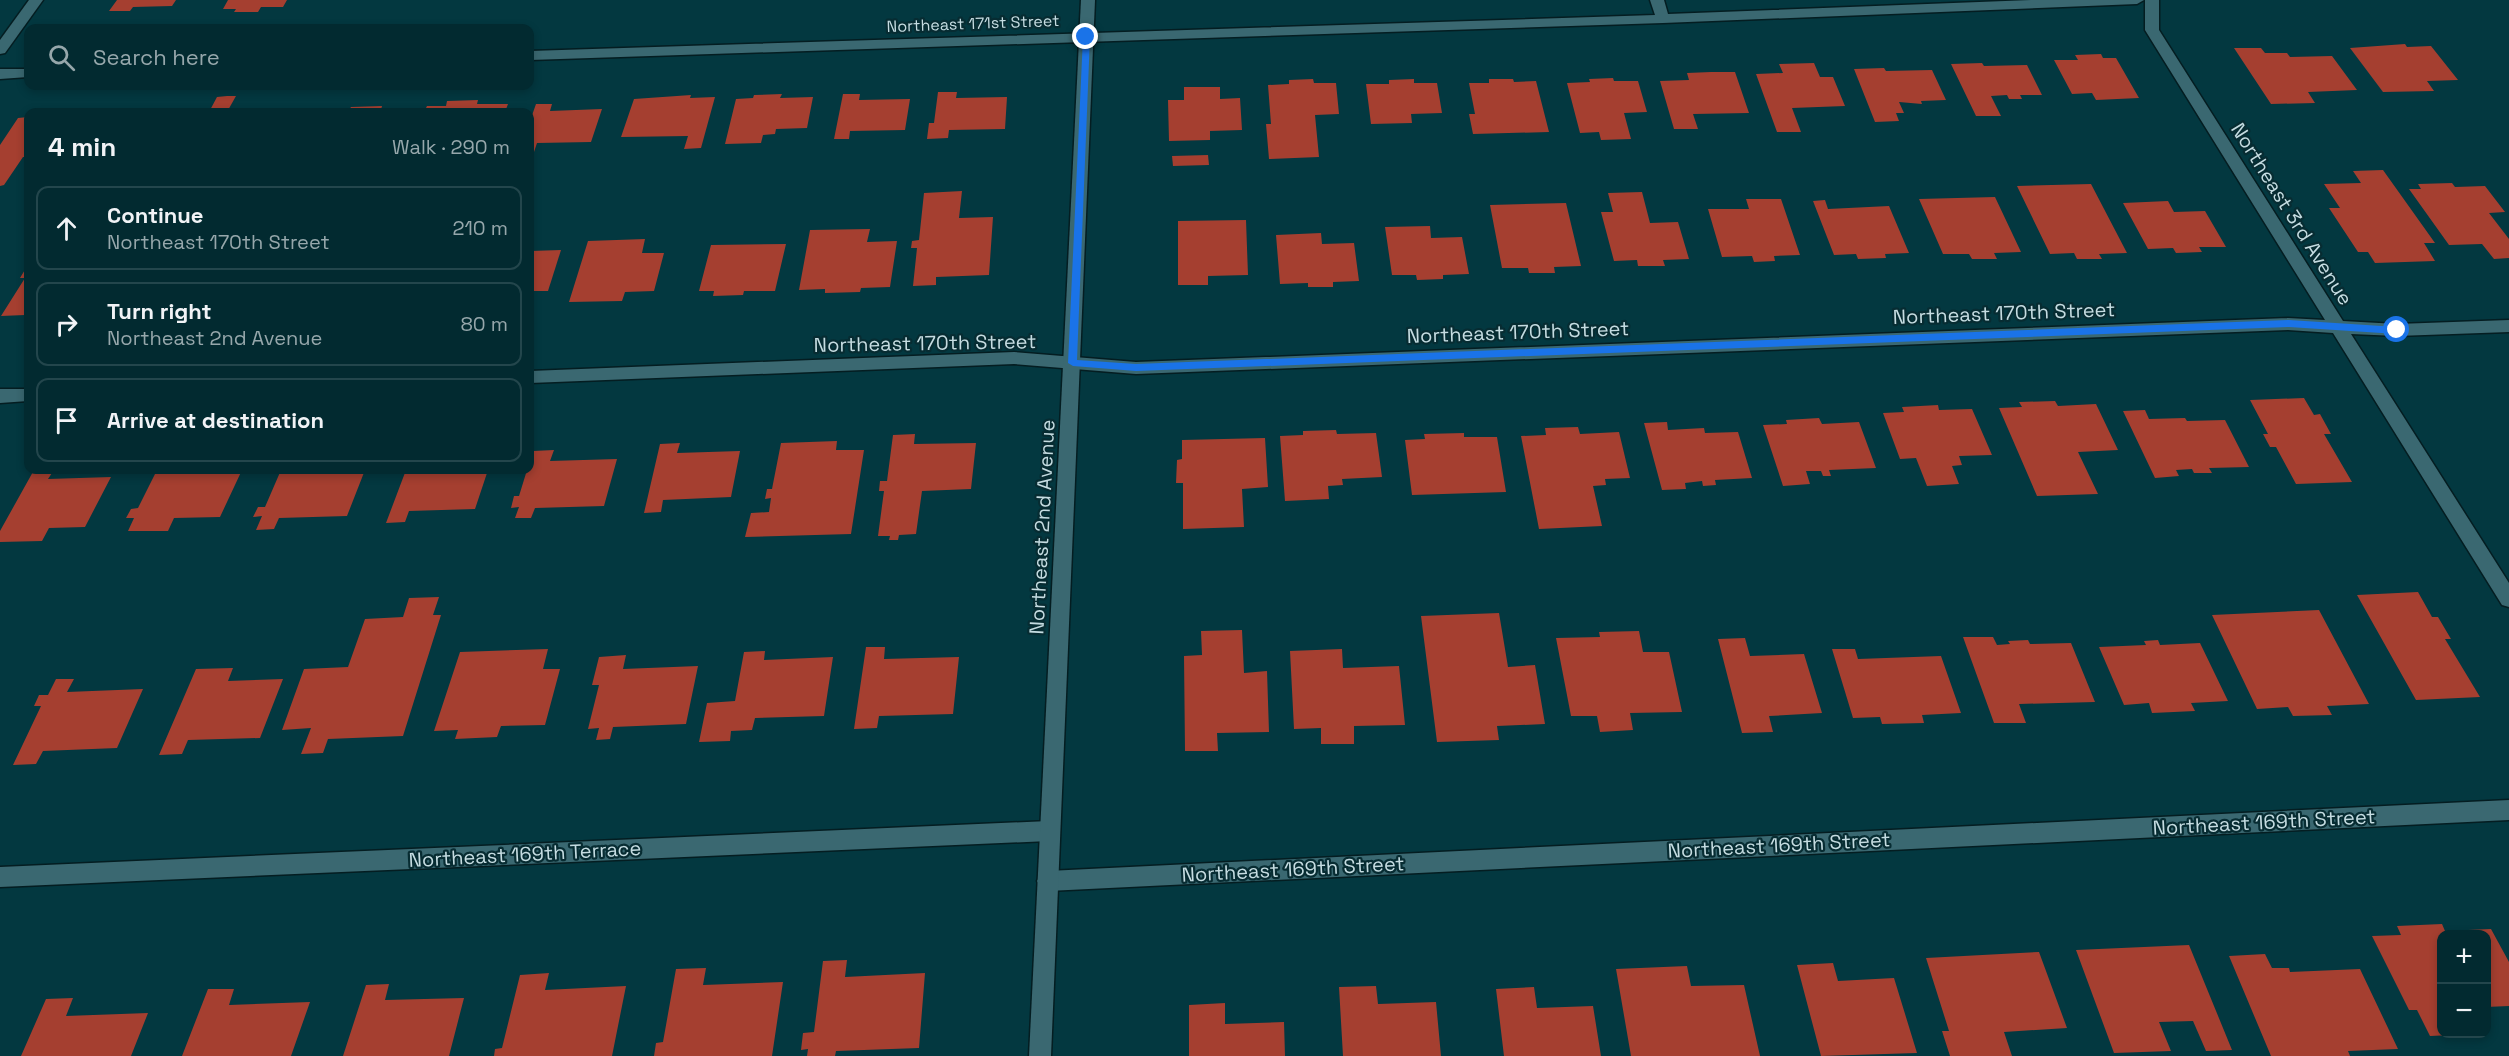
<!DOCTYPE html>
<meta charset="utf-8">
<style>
:root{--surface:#022a30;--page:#10363c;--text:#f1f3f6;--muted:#96a7ab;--line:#23464c}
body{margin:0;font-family:"Space Grotesk",sans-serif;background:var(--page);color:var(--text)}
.controls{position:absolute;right:18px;bottom:18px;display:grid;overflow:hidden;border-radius:12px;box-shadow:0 3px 9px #0003}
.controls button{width:54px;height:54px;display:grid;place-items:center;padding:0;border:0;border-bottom:2px solid var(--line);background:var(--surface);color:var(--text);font:30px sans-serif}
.stop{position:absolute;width:18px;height:18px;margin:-14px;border:4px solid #1a73e8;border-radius:50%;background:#fff}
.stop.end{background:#1a73e8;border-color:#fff;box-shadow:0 2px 6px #0008}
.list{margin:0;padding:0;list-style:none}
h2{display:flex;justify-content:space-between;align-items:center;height:78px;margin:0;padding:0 24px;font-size:26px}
h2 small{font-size:20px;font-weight:400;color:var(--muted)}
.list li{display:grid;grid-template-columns:39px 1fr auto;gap:18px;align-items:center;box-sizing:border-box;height:84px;margin:0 12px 12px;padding:0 12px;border:2px solid var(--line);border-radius:12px}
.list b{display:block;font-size:22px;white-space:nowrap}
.list p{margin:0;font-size:20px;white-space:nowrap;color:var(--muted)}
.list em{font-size:20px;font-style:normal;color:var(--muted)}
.icon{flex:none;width:33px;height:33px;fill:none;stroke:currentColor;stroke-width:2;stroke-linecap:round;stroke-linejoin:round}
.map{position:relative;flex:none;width:2509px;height:1056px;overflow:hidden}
.search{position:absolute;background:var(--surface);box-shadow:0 3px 9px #0003;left:24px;top:24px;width:510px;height:66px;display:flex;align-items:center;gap:15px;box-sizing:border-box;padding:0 21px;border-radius:12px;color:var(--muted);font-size:22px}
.panel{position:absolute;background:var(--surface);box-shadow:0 3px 9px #0003;left:24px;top:108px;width:510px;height:366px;border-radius:12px}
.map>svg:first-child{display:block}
.building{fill:#a53f30}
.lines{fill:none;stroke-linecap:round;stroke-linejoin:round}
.street-casing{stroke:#041d21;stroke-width:3}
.secondary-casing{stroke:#041d21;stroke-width:3}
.street{fill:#3a6871;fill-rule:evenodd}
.secondary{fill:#3a6871;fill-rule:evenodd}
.route{fill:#1a73e8}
.labels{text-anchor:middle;stroke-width:4.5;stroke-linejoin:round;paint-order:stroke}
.far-street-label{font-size:16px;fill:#c5dce1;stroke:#072c32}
.street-label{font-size:20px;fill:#c5dce1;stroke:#072c32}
</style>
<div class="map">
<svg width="2509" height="1056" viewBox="0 0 2509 1056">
<rect width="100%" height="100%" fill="#033840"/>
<g class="building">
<path d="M117 0H176L172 6 133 7 130 11H109Z"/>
<path d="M228 0H287L283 7H261L258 12H234L236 9H223Z"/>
<path d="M2405 44 2407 47 2431 46 2458 80 2427 81 2434 91 2383 92 2350 48Z"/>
<path d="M2234 48H2261L2265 53H2287L2290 57 2332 56 2357 90 2308 92 2315 103 2271 104Z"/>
<path d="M2101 54 2103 58H2116L2139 98 2096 100 2092 93 2072 94 2054 60H2078L2075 55Z"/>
<path d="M1814 63 1820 77H1833L1845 106 1792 108 1801 132H1777L1756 74 1783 73 1779 64Z"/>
<path d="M1982 63 1984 66 2027 65 2042 95H2020L2022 99H2009L2007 95 1991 96 2001 116H1976L1951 64Z"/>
<path d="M1884 68 1886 71 1932 70 1946 100 1921 101 1922 104 1899 102 1904 113H1896L1899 121 1875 122 1854 69Z"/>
<path d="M1711 72H1735L1749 113 1693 114 1698 129H1674L1660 81 1689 80 1687 73Z"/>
<path d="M1613 78 1614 81H1638L1647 112 1624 113 1631 139 1601 140 1599 132 1580 133 1567 83 1590 82 1589 79Z"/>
<path d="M1313 79 1314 83H1336L1339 114 1315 115 1319 157 1269 159 1266 124H1271L1268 85 1289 84V80Z"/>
<path d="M1414 79V83H1437L1442 113 1411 114 1412 123 1371 124 1366 84H1389V80Z"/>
<path d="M1489 79H1513L1514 82 1536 81 1549 132 1473 134 1469 114H1475L1469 83H1489Z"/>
<path d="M1184 87H1220V99L1240 98 1242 130 1210 131V140L1169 141 1168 100H1184Z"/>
<path d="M938 92H957L956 98 1007 97 1005 129 949 130 948 138 927 139 929 123H934Z"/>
<path d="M782 94 780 98 813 97 807 128 776 129 775 134 763 135 761 143 725 144 736 99 753 98 754 95Z"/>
<path d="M843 94H860L859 100 910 99 905 130 850 131 849 139H834Z"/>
<path d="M691 95 690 98 715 97 701 148 684 149 688 136 621 137 634 99Z"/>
<path d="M227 96H236L227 112H209L217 97Z"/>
<path d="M478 100 477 104H508L505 112H424L427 106H446L447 101Z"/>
<path d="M536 104H552L550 111 602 109 591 142 537 143 534 152H530V121Z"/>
<path d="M382 106 381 110 406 109 405 112H337V111L349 110 351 107Z"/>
<path d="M28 117V157H23L4 185 0 186V145L18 118Z"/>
<path d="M1208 155 1209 165 1173 166 1172 156Z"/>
<path d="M2383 170 2435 243H2424L2435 261 2375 263 2368 252H2358L2329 208H2340L2324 184 2361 183 2353 171Z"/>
<path d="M2452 183 2455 187 2485 186 2505 212 2489 213 2509 239V258L2494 259 2482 244 2449 245 2409 189H2421L2418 184Z"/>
<path d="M2091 184 2127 253 2099 254 2102 259H2077L2074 253 2050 254 2017 186Z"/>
<path d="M962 191 959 218 993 217 989 275 936 277V285L913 286 917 248H911L912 241 919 240 924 193Z"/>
<path d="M1642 192 1650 223 1678 222 1689 259 1663 260 1665 266H1638L1637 260 1614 261 1601 212H1613L1608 193Z"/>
<path d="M1995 197 2021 252 1994 253 1997 259H1972L1969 254H1943L1919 199Z"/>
<path d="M1746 199H1781L1800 255 1774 256 1775 261 1754 262 1752 256 1722 257 1708 209H1749Z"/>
<path d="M1825 200 1828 209 1889 206 1909 253 1885 254 1886 258 1858 259 1856 254 1834 255 1813 201Z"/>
<path d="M2168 201 2174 212 2205 211 2226 247H2199L2202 252 2176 253 2173 248 2148 249 2123 203Z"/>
<path d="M1566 203 1581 266 1554 267 1555 273H1529L1528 268H1502L1490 205Z"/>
<path d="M1246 220 1248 275 1208 276V285H1178V221Z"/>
<path d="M1430 226 1431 238 1462 237 1469 274 1443 275V279L1417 280 1416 275H1392L1385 227Z"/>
<path d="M870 229 867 242 897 241 890 287 861 288 860 292 825 293V289L799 290 810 230Z"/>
<path d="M1321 233 1322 244 1354 243 1359 281 1333 282V287H1308V283L1280 284 1276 235Z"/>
<path d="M645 239 642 253H664L654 291 625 292 622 301 569 302 588 241Z"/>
<path d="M786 244 775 291H744L743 295 713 296 714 291H699L711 245Z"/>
<path d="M561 250 548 291H530V251Z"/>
<path d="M26 268H28V309L25 315 1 316 25 278H20Z"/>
<path d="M2304 398 2314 415 2320 414 2331 434H2324L2352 482 2296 484 2276 447H2270L2263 434H2268L2250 400Z"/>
<path d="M2055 401 2058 406 2096 404 2118 450 2078 452 2098 494 2037 496 1999 408 2022 407 2019 402Z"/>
<path d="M1938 405 1939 410 1972 409 1992 455 1959 456 1962 465 1952 466 1959 484 1927 486 1916 458 1900 459 1883 413 1904 412 1902 407Z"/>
<path d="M2145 410 2149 419 2185 418 2187 421 2225 420 2249 467 2209 468 2212 473H2194L2192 469 2176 470 2179 476 2155 478 2123 411Z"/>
<path d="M1819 418 1822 424 1859 422 1876 468 1829 470 1831 476H1823L1821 471H1806L1810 484 1783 486 1763 425 1787 424 1786 420Z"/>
<path d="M1667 422 1668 430 1704 428 1705 433 1738 432 1752 478 1715 480 1716 485 1703 486 1702 481 1685 483 1686 489 1662 490 1644 423Z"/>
<path d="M1578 427 1580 434 1619 432 1630 478 1605 479 1606 485 1593 486 1602 526 1539 529 1521 436 1546 435 1545 428Z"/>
<path d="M1336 430 1337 434 1376 433 1382 477 1342 479 1343 485 1328 486 1329 499 1285 501 1280 436 1303 435V431Z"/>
<path d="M1464 433V437H1497L1506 492 1412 495 1405 440 1425 439 1424 434Z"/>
<path d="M915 434 914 444 976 443 971 489 922 491 916 534 899 535 898 540H889L890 536H878L884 491H879L880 481H887L893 435Z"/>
<path d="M1265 438 1268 487 1242 489 1244 527 1183 529V483H1176L1177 460 1182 459V440Z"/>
<path d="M837 441 836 450H864L851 534 745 537 751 513 769 512 771 498 765 499 767 489H772L781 443Z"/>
<path d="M680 443 677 453 740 451 731 497 663 500 661 512 644 513 660 444Z"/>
<path d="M554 450 550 461 617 459 604 506 535 508 531 518H515L519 507 511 508 514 496H519L527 470H530L533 451Z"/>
<path d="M34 470H54L48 479 111 477 85 527 49 528 42 541 0 542V531Z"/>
<path d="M157 470H178L177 471 242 470 220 517 174 518 168 531H128L134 518H126L131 509 138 508Z"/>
<path d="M281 470H365L347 516 279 518 274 529 256 530 262 516 253 517 258 507H265Z"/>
<path d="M406 470H488L475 509 409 511 405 522 386 523Z"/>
<path d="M2418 592 2432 617H2438L2451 639H2445L2480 697 2416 700 2357 595Z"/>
<path d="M439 597 433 615H441L403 736 328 739 323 753 301 754 311 728 282 730 304 669 348 667 365 619 403 617 409 598Z"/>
<path d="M2319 610 2369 704 2327 706 2332 715 2293 716 2288 707 2257 709 2212 615Z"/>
<path d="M1499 613 1508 667 1535 665 1545 724 1497 726 1499 740 1437 742 1421 616Z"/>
<path d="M1242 630 1244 673 1267 671 1269 732 1217 733 1218 751H1185L1184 656 1202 655 1201 631Z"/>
<path d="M1639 631 1643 652H1669L1682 712 1630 713 1633 730 1600 732 1597 716H1571L1556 638 1600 637 1599 632Z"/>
<path d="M1963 637H1993L1997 645 2010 644 2008 641 2028 640 2030 644 2071 643 2095 702 2019 704 2026 723H1994Z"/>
<path d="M1745 638 1750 656 1804 654 1822 713 1769 716 1773 732 1742 733 1718 639Z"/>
<path d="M2158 640 2160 645 2200 643 2228 701 2191 703 2195 711 2174 712 2152 713 2149 703 2124 705 2099 647 2146 645 2144 641Z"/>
<path d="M866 647H885L884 659 959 657 953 714 879 716 877 728 854 729Z"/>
<path d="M548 649 543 669H560L545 725 501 726 497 737 455 739 458 730 434 731 460 652Z"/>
<path d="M1342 649 1343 668 1399 666 1405 725 1354 726V744H1321V728L1294 729 1290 651Z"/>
<path d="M1832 649H1855L1858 659 1941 656 1961 713 1922 715 1924 723 1882 724 1880 717 1853 718Z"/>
<path d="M765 651 764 660 833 657 824 716 755 718 752 730 731 731 730 741 699 742 707 703 735 701 744 652Z"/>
<path d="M626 655 623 669 698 666 686 724 613 727 610 739 596 740 599 728 588 729 599 685H592L599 657Z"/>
<path d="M233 668 228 681 283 679 260 738 188 740 182 754 159 755 196 669Z"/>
<path d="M56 679H74L67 692 143 689 117 748 43 751 36 764 13 765 41 706H34L39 695H48Z"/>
<path d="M2442 924 2445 931 2491 929 2509 962V1006L2486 1007V934H2442V1034H2453V1035L2430 1036 2417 1010H2409L2372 936 2401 935 2397 926Z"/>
<path d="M2189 945 2232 1050 2206 1051 2193 1021 2159 1022 2171 1051 2114 1053 2076 950Z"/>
<path d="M2039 952 2067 1028 2004 1032 2012 1056H1950L1942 1031H1949L1926 958Z"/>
<path d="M2265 954 2272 968H2289L2290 972 2360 969 2398 1049 2348 1051 2350 1056H2271L2229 956Z"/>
<path d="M847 960 845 977 925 973 919 1048 836 1051 835 1056H807L808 1049 801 1050 803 1033 814 1032 823 961Z"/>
<path d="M1833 963 1838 981 1894 978 1917 1053 1821 1056 1797 965Z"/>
<path d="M1687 966 1691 986 1744 985 1760 1056H1631L1616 969Z"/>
<path d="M706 968 703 985 783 982 772 1056H654L656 1043 663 1042 676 969Z"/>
<path d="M549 973 545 990 626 986 612 1056H494L495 1049 502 1048 520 975Z"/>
<path d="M389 984 385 1000 464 998 449 1056H343L366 985Z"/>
<path d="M1376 986 1378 1004 1436 1002 1441 1056H1343L1339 987Z"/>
<path d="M1534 987 1537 1008 1593 1006 1601 1056H1504L1496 989Z"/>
<path d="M208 989H234L229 1005 310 1002 291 1056H182Z"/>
<path d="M73 998 66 1016 148 1013 131 1056H21L46 999Z"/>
<path d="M1225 1003V1024L1284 1022 1285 1056H1189V1005Z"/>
</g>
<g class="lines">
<defs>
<g id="street">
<path d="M29 0H43L5 53 0 54V40Z"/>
<path d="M1650 0H1664L1668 14 2031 0H2144L2137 4 1663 23 530 60V51L1655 15Z"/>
<path d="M2145 0H2159V30L2343 321 2397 324 2509 320V332L2397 336 2351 334 2509 583V607L2502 605 2333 333 2288 330 1136 374 1014 364 530 383V371L1014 352 1136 362 2288 318 2325 320 2145 30Z"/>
<path d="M0 69H28V77L0 79Z"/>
<path d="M0 389H28V401L0 403Z"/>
<path d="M2509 800V820L1048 891 1041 888 1037 881 1041 874 1048 871Z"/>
<path d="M1049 821 1056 824 1059 831 1056 838 1049 841 0 887V867Z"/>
</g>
<path id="secondary" d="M1081 0H1095L1051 1056H1029Z"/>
</defs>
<use href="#street" class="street-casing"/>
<use href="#secondary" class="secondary-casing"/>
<use href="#street" class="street"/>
<use href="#secondary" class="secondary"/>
</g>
<path class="route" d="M1086 35 1090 37 1077 360 1136 364 2289 320 2397 327 2402 330 2397 334 2289 327 1136 371 1073 366 1068 363 1083 37Z"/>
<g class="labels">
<g class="far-street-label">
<text transform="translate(973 23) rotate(-2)" y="6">Northeast 171st Street</text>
</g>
<g class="street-label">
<text transform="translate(2292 214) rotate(58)" y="7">Northeast 3rd Avenue</text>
<text transform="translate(2004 313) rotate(-2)" y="7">Northeast 170th Street</text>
<text transform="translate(1518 332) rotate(-2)" y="7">Northeast 170th Street</text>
<text transform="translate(925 343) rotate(-1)" y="7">Northeast 170th Street</text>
<text transform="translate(1042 527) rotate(-87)" y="7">Northeast 2nd Avenue</text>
<text transform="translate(2264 822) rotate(-3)" y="7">Northeast 169th Street</text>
<text transform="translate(1779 845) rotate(-3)" y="7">Northeast 169th Street</text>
<text transform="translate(525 854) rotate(-3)" y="7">Northeast 169th Terrace</text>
<text transform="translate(1293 869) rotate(-3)" y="7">Northeast 169th Street</text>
</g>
</g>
</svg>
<div class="controls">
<button>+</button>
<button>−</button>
</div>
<div class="stop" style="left:2397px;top:330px"></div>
<div class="stop end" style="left:1086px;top:37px"></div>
<div class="search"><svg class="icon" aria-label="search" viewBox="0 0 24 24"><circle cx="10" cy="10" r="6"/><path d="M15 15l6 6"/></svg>Search here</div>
<section class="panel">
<h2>4 min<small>Walk · 290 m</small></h2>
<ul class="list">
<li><svg class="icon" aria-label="ahead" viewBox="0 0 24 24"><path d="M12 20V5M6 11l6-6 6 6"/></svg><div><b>Continue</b><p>Northeast 170th Street</p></div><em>210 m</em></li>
<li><svg class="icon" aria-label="right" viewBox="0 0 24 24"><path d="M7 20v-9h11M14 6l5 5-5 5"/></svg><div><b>Turn right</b><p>Northeast 2nd Avenue</p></div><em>80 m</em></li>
<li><svg class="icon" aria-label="arrive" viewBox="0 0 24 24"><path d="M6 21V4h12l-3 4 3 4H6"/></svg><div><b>Arrive at destination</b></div></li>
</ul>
</section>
</div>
